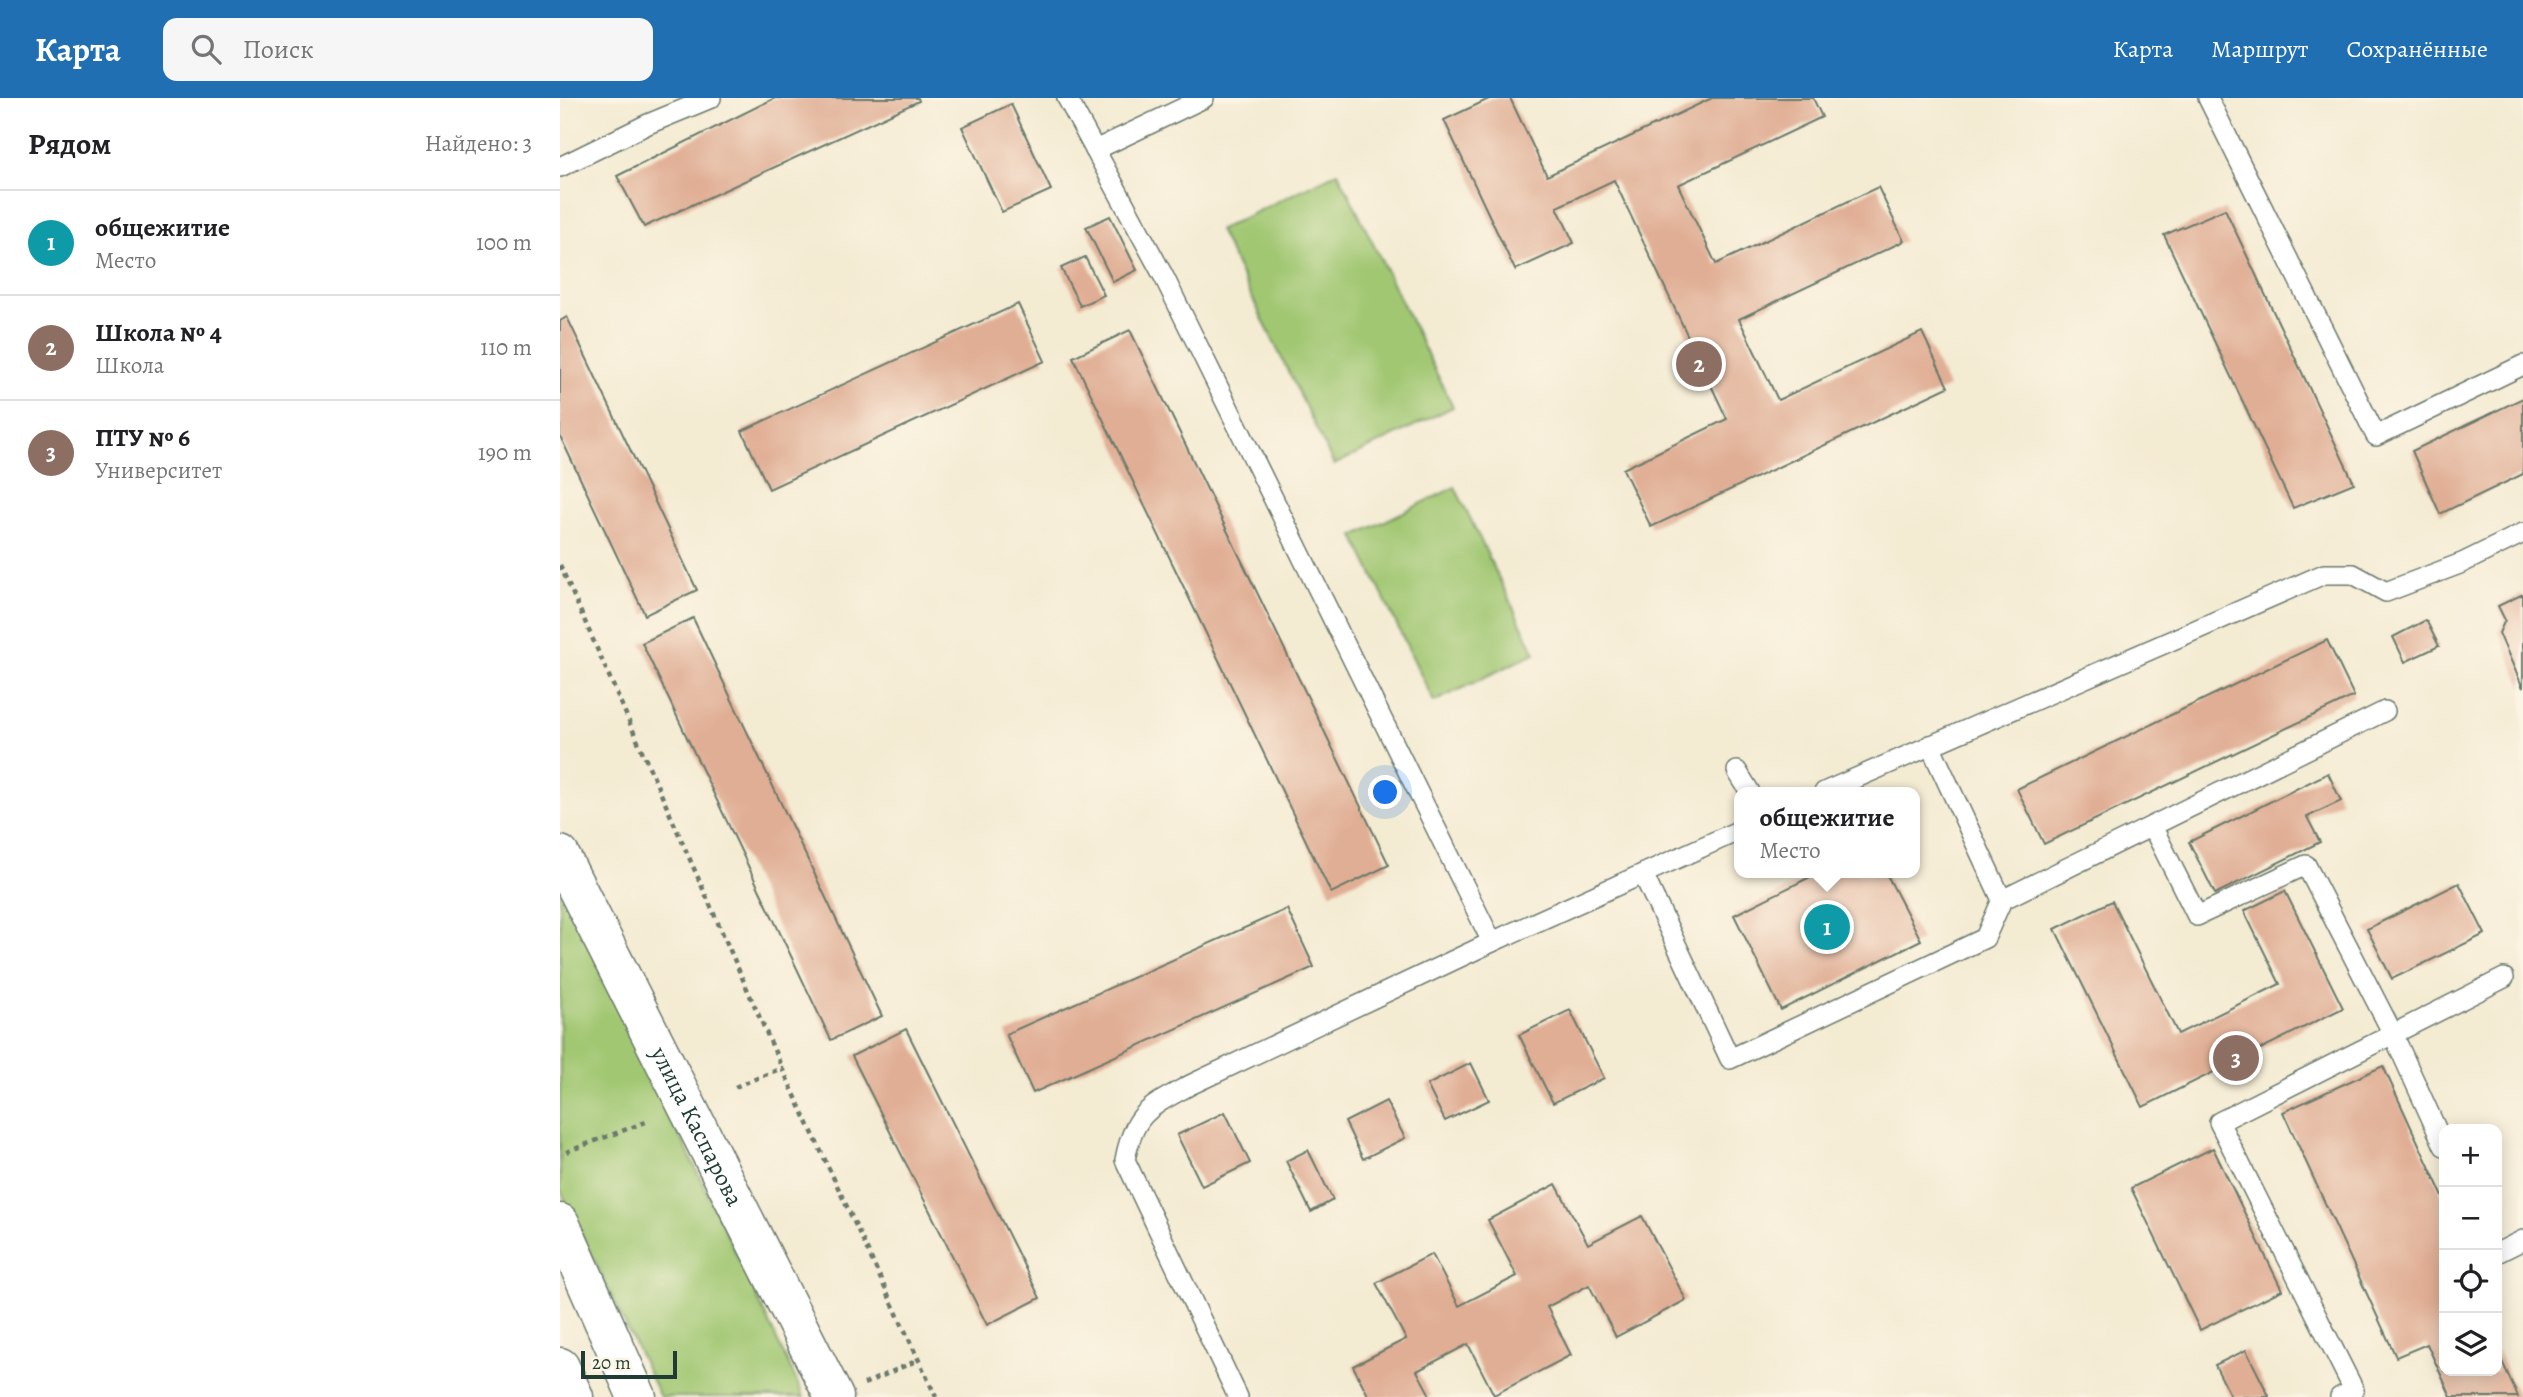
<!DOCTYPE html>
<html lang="ru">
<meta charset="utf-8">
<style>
:root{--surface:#fff;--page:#f6f6f6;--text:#202124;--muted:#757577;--line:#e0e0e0;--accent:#1f6fb2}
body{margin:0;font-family:Alegreya,serif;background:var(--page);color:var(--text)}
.controls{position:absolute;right:21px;bottom:21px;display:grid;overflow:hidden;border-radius:14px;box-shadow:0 4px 18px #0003}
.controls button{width:63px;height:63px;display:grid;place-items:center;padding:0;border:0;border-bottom:2px solid var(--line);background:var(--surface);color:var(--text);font:35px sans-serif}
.scale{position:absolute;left:21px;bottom:18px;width:96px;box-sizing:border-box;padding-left:7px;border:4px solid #1f3d34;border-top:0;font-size:19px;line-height:24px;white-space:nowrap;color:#1f3d34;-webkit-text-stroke:5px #fcf5e5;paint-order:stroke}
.you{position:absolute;left:826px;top:695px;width:24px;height:24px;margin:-18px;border:5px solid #fff;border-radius:50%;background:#1a73e8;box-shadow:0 0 0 10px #1a73e833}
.badge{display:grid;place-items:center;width:46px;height:46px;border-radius:50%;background:var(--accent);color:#fff;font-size:23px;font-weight:700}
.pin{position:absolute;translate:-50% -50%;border:4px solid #fff;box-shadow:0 2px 7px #0006}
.popup{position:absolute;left:1174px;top:689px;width:186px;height:91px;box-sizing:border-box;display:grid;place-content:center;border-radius:14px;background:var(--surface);filter:drop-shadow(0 2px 5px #0005);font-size:23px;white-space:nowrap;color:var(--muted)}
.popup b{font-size:26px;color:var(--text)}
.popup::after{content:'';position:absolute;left:50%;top:100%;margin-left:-14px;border:14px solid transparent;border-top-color:var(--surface)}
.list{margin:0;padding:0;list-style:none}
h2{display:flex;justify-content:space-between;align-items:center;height:91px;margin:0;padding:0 28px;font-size:30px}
h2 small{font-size:23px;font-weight:400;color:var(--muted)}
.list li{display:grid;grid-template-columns:46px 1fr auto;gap:21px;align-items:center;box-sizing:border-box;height:105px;padding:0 28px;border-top:2px solid var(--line)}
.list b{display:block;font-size:26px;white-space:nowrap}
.list p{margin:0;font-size:23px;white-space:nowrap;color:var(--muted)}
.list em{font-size:23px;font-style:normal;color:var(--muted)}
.icon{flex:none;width:38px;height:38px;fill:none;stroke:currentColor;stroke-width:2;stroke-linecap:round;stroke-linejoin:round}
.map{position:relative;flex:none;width:1963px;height:1299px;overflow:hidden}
header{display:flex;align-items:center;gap:42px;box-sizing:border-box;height:98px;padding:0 35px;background:var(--accent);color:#fff}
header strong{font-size:33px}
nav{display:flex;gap:38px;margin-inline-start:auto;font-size:24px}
.search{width:490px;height:63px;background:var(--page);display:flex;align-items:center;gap:18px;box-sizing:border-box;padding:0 24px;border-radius:14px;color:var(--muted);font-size:26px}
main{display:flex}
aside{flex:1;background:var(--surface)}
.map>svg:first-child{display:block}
.green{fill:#a1c772;stroke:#608253;stroke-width:2}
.building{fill:#e0ae94}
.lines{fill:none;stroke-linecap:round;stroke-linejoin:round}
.service-casing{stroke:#6a7a6c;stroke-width:22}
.tertiary-casing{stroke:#6a7a6c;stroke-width:41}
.primary-casing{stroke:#6a7a6c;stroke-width:41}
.path{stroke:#6a7a6c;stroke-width:4.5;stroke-dasharray:5 5;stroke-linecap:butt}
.service{stroke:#fff;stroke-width:19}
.tertiary{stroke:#fff;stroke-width:38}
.primary{stroke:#fff;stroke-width:38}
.labels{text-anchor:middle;stroke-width:7;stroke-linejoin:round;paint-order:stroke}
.street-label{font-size:24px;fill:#1f3d34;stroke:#fcf5e5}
</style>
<header>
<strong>Карта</strong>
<div class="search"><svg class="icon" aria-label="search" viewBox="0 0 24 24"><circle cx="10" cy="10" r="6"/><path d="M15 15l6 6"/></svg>Поиск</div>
<nav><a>Карта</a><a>Маршрут</a><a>Сохранённые</a></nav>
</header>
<main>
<aside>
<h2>Рядом<small>Найдено: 3</small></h2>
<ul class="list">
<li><span class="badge" style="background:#0f9aa8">1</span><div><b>общежитие</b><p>Место</p></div><em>100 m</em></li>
<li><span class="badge" style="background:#8d6e63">2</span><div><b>Школа № 4</b><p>Школа</p></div><em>110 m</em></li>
<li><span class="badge" style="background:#8d6e63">3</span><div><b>ПТУ № 6</b><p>Университет</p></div><em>190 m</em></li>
</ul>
</aside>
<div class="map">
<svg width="1963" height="1299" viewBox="0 0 1963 1299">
<rect width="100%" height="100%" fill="#fcf5e5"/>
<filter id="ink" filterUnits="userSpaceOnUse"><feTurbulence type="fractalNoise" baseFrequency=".0143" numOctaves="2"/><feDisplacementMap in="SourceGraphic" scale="14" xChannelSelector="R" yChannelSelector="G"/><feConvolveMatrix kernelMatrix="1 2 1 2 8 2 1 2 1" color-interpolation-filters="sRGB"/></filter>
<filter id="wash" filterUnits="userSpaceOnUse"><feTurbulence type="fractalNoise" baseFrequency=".00686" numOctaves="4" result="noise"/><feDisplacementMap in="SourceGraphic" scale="28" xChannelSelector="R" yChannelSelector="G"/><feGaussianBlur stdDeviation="1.57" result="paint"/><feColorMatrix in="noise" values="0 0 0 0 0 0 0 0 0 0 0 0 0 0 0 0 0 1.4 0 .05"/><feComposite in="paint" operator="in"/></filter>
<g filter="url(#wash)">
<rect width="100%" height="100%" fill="#f4ebd3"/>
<g class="green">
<path d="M778 74 893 309 774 367 659 132Z"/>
<path d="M895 389 975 555 874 604 794 438Z"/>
<path d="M0 784 244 1299H100L0 1091Z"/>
</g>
<g id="blocks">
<g class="building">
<path d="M215 0H358L359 3 84 129 57 78Z"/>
<path d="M931 0H950L987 78 1152 0H1253L1262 19 1118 87 1156 166 1318 89 1344 143 1179 221 1218 302 1362 234 1388 289 1091 429 1063 371 1167 321 1054 82 997 109 1014 145 955 172 884 22Z"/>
<path d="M451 6 491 92 442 114 402 29Z"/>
<path d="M1665 111 1794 385 1733 410 1604 137Z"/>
<path d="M550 118 577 172 553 184 526 129Z"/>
<path d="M525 159 544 197 520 208 501 170Z"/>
<path d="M458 206 485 263 209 391 182 333Z"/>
<path d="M7 219 137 492 85 517 0 338V223Z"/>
<path d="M570 232 829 767 771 795 513 259Z"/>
<path d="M1963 300V376L1880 416 1852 353Z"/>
<path d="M1963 496V590L1939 535 1945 522 1938 508Z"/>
<path d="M133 520 322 918 271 942 82 545Z"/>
<path d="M1866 522 1879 548 1845 564 1833 539Z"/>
<path d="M1767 542 1794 598 1484 746 1457 691Z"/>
<path d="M1768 675 1781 703 1747 719 1760 744 1655 796 1629 744Z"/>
<path d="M1258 775H1326L1361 842 1221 912 1174 817Z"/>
<path d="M1899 785 1925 836 1832 881 1807 831Z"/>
<path d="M1725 793 1783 910 1583 1009 1495 831 1552 803 1618 936 1720 886 1684 813Z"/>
<path d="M727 811 754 869 473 995 446 936Z"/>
<path d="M1010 912 1044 980 993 1005 959 937Z"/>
<path d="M346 931 480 1200 427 1227 292 958Z"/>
<path d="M911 965 929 1002 885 1023 867 987Z"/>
<path d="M1823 968 1884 1101V1273H1937V1252L1958 1299H1891L1867 1246 1836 1259 1723 1014Z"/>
<path d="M826 1003 845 1040 803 1061 785 1024Z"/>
<path d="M665 1014 690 1065 642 1088 617 1037Z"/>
<path d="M1653 1050 1722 1192 1640 1232 1571 1090Z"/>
<path d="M748 1052 773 1102 751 1114 726 1063Z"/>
<path d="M996 1086 1028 1146 1082 1118 1126 1202 1056 1239 1029 1187 987 1209 1011 1257 934 1297 908 1246 857 1273 871 1299H809L793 1268 846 1241 816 1185 872 1156 899 1208 957 1178 928 1122Z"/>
<path d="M1686 1252 1709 1298 1707 1299H1671L1655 1267Z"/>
</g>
</g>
</g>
<g filter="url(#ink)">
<use href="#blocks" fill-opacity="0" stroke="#6a7a6c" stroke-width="2"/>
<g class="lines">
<defs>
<g id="service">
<path d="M507 0 604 179 932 844"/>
<path d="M1648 0 1816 338 1963 267"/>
<path d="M535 52 644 0"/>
<path d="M0 69 88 26 151 0"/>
<path d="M1370 647 1442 802 1825 613"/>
<path d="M1177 673 1190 694"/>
<path d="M1264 694 1764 476H1793L1826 494 1902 465 1963 435"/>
<path d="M1592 728 1637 818 1746 767 1833 936 1884 1048"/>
<path d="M1083 776 1170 961 1425 840 1442 802"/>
<path d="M1937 1155 1963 1142"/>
<path d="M678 1299 565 1062C574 1014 590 1009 630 987L932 844 1180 732"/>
<path d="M1780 1299 1794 1292 1659 1024 1944 880"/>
</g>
<g id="tertiary">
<path id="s1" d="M0 757 274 1299"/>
</g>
<g id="primary">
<path d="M0 1125 77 1299"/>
<path d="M0 1269 14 1299"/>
</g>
</defs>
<use href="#service" class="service-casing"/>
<use href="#tertiary" class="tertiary-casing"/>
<use href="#primary" class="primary-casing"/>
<g class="path">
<path d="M0 467 222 970"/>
<path d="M175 989 222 970 376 1299"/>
<path d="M6 1054 86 1024"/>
<path d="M304 1286 358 1262"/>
</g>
<use href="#service" class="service"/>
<use href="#tertiary" class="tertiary"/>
<use href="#primary" class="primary"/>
</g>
</g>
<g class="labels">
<g class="street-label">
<text dy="8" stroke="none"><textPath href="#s1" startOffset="304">улица Каспарова</textPath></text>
</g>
</g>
</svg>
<div class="controls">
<button>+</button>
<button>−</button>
<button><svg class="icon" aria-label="locate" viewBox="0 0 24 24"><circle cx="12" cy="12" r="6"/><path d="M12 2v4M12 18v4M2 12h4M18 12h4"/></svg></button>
<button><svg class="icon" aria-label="layers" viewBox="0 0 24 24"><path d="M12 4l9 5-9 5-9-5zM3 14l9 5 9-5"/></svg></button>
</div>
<div class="scale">20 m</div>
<div class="you"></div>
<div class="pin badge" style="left:1267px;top:829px;background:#0f9aa8">1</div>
<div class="popup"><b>общежитие</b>Место</div>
<div class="pin badge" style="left:1139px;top:266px;background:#8d6e63">2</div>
<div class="pin badge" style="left:1676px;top:960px;background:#8d6e63">3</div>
</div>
</main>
